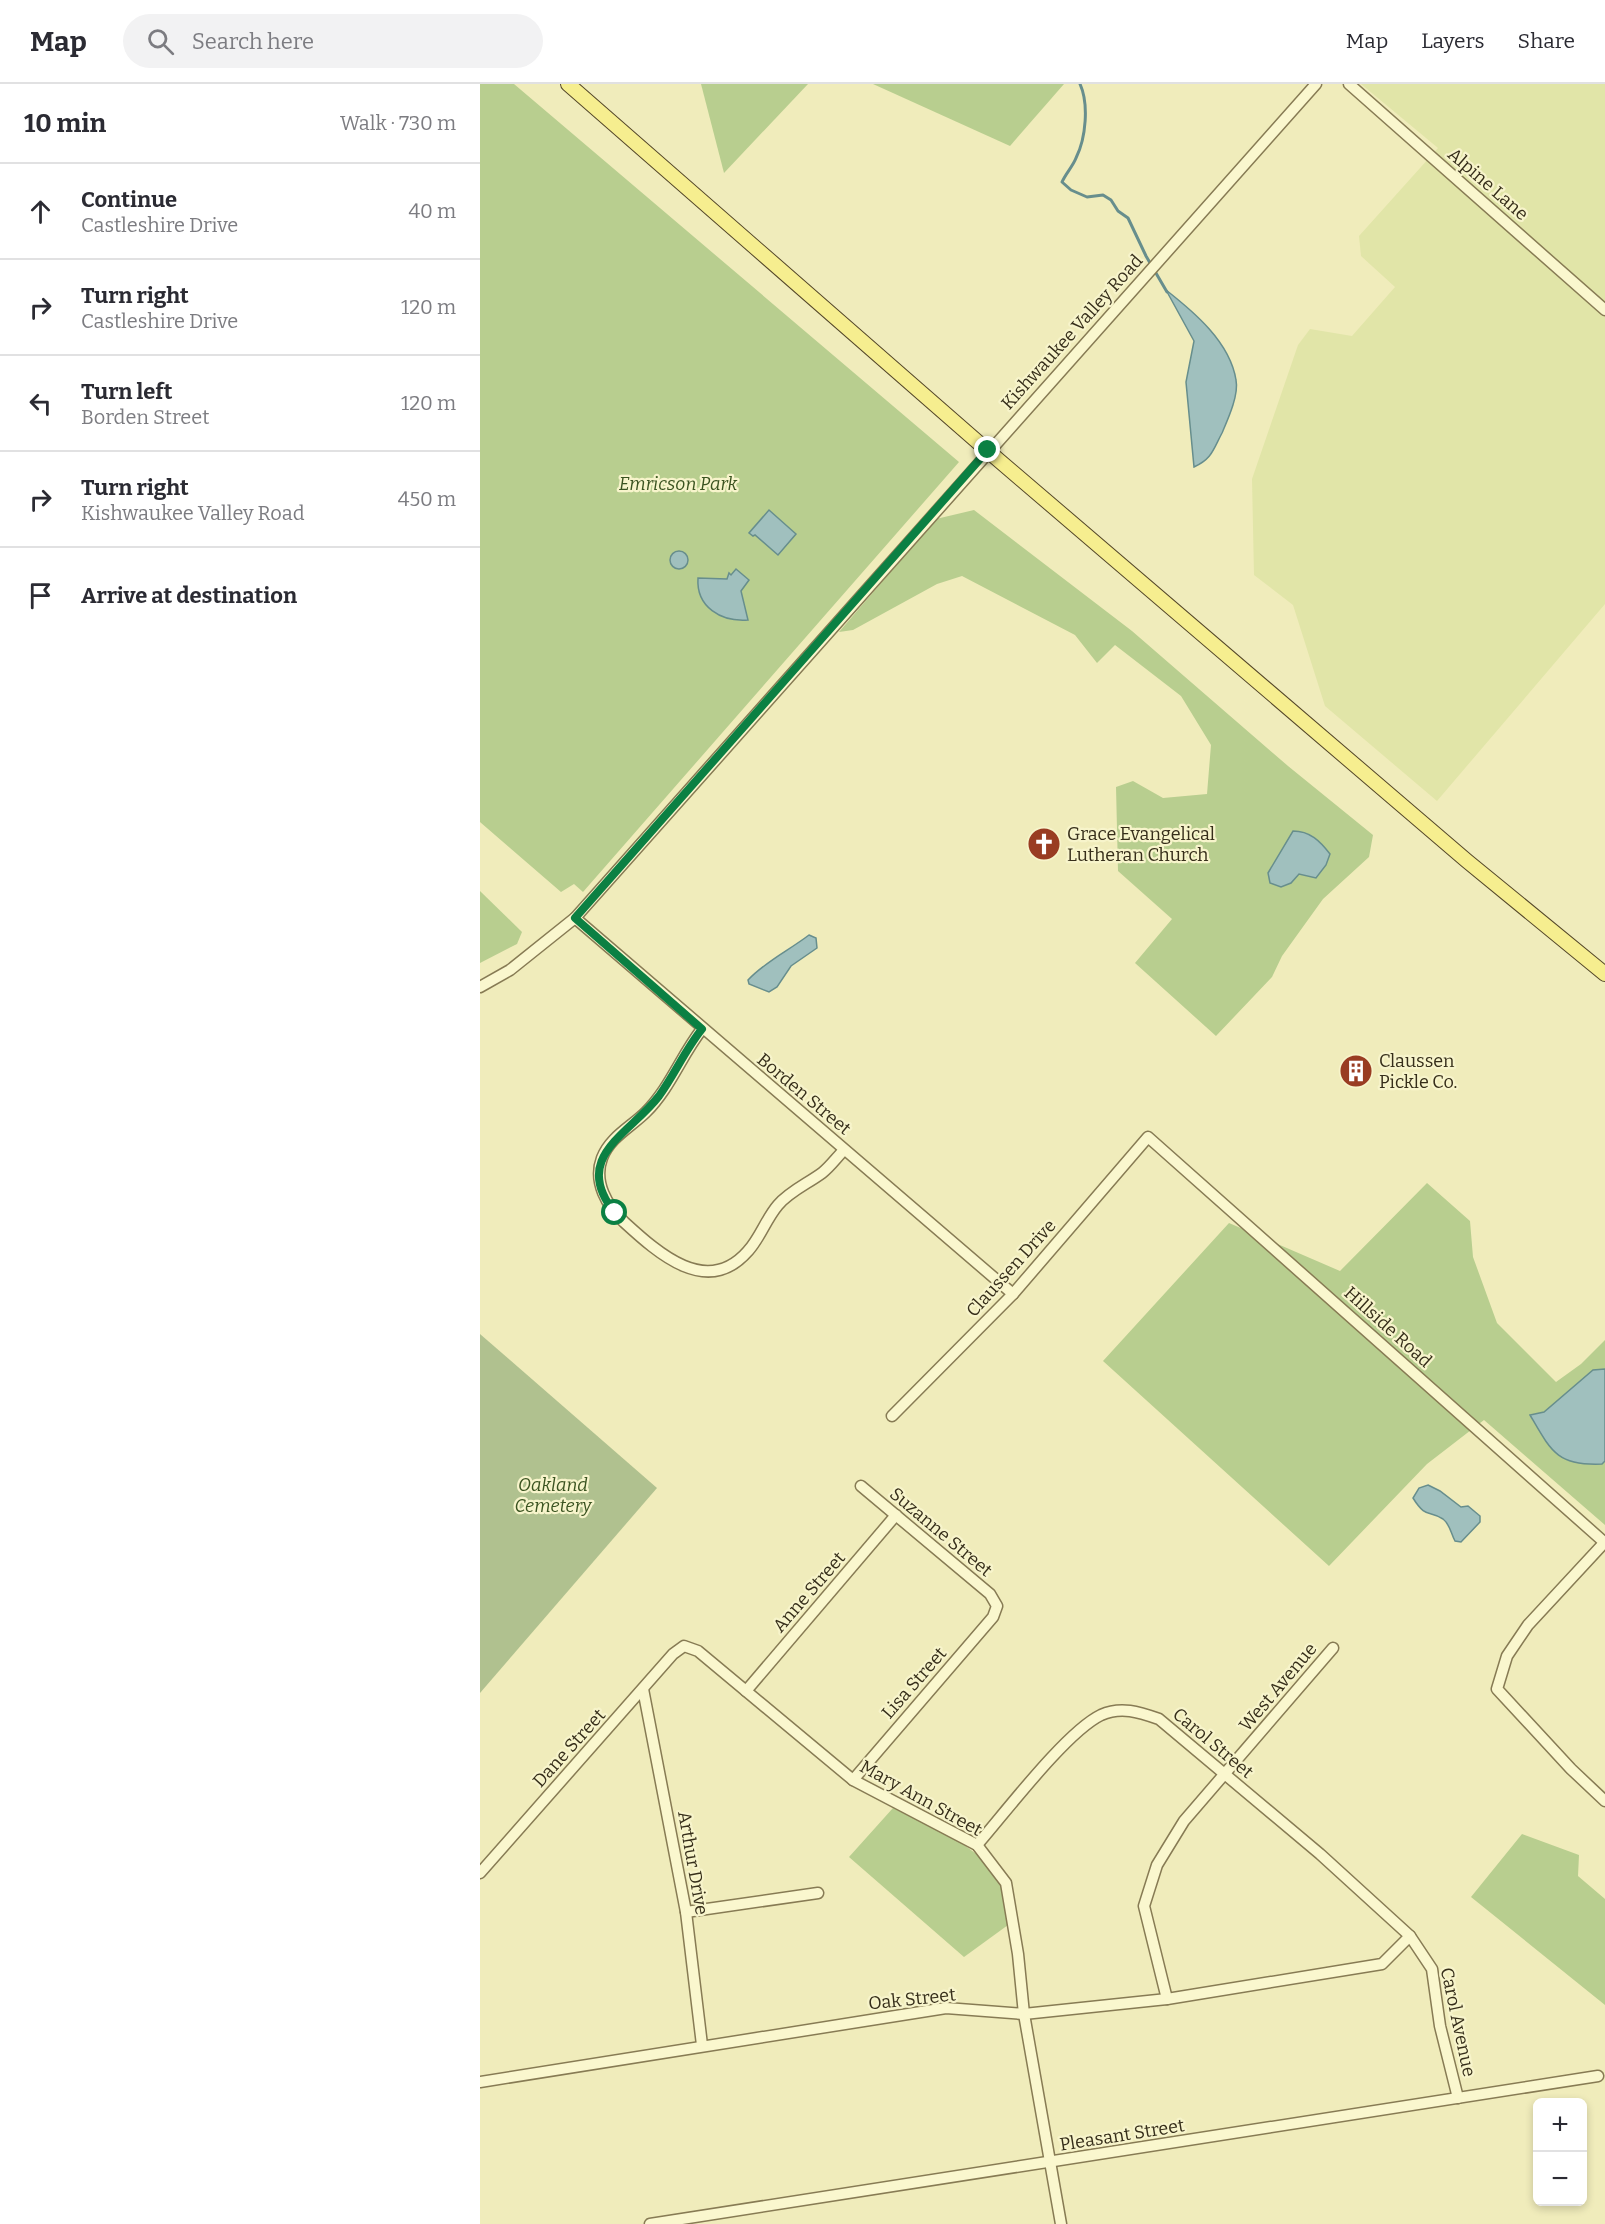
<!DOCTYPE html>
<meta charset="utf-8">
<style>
:root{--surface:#fff;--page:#f2f2f3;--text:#2b2b33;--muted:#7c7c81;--line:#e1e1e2}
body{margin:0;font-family:Bitter,serif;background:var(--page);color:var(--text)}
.controls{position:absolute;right:18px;bottom:18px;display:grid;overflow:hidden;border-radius:9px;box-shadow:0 3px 9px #0003}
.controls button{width:54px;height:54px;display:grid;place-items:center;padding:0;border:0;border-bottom:2px solid var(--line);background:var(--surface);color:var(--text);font:30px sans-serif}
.stop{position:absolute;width:18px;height:18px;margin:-14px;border:4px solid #0b8043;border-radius:50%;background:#fff}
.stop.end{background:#0b8043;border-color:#fff;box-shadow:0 2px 6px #0008}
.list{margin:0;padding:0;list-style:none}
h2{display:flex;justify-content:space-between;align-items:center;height:78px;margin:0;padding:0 24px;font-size:26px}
h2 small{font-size:20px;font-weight:400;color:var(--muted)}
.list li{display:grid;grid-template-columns:39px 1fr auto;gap:18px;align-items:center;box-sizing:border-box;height:96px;padding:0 24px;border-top:2px solid var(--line)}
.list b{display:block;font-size:22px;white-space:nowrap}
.list p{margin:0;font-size:20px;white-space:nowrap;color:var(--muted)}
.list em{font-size:20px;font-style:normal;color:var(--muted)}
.icon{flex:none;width:33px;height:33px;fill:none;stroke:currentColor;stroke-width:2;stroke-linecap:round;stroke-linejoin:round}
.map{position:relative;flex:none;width:1125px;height:2140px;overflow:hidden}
header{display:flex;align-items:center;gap:36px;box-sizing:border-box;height:84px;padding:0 30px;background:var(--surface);border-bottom:2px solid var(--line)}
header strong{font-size:28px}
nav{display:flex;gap:33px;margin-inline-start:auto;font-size:21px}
.search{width:420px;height:54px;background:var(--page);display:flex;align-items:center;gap:15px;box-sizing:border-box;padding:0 21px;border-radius:33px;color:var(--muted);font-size:22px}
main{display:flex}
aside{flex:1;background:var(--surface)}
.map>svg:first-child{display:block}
.farmland{fill:#e1e5a8}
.green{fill:#b8ce8f}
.cemetery{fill:#b0c18f}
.water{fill:#a0c0be;stroke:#678e8d;stroke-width:1.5}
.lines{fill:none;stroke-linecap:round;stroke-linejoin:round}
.stream{stroke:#678e8d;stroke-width:3}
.minor-casing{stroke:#877b54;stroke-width:13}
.major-casing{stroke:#544729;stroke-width:16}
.minor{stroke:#faf7ce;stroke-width:10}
.major{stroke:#f6ee8f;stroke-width:14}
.route{stroke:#0b8043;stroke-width:8}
.labels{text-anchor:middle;stroke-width:4.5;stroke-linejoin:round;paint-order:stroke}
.street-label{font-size:18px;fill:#362e1a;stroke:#f7f4cb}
.park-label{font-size:18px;font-style:italic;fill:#3a5320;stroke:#f7f4cb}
.poi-label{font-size:18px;fill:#362e1a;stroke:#f7f4cb;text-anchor:start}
</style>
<header>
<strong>Map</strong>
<div class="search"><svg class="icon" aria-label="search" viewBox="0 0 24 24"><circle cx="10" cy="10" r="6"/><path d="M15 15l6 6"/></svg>Search here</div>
<nav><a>Map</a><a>Layers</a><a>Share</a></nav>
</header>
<main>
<aside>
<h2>10 min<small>Walk · 730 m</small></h2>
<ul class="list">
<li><svg class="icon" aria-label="ahead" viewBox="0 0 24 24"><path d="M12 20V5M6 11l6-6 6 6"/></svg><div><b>Continue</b><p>Castleshire Drive</p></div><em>40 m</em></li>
<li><svg class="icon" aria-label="right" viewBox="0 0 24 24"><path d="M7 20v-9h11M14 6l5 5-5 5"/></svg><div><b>Turn right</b><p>Castleshire Drive</p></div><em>120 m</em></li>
<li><svg class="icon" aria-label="left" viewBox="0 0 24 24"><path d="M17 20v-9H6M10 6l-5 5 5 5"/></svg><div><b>Turn left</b><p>Borden Street</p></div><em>120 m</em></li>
<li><svg class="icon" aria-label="right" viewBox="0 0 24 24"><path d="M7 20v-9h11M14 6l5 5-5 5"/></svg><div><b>Turn right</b><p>Kishwaukee Valley Road</p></div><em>450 m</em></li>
<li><svg class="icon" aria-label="arrive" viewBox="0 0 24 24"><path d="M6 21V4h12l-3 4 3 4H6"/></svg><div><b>Arrive at destination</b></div></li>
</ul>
</aside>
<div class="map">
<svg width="1125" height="2140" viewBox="0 0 1125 2140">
<rect width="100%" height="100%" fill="#f0ecbb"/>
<path class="farmland" d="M881 0H1125V520L957 717 845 622 813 521 774 491 772 395 818 261 830 245 872 252 915 203 881 172 879 152 958 64Z"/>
<g class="green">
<path d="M0 0H34L479 378 103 808 94 800 81 808 0 738Z"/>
<path d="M221 0H328L244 89Z"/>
<path d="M393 0H584L530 62Z"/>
<path d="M494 426 652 547 808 682 893 751 889 773 843 815 802 872 792 893 736 952 655 879 692 835 638 787 636 703 653 697 683 714 727 710 731 661 701 612 635 561 617 579 595 551 482 492 457 500 373 546 359 548 456 435Z"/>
<path d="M0 807 42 848 37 860 0 879Z"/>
<path d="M947 1099 990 1137 993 1173 1017 1239 1076 1298 1101 1280 1125 1256V1441L1004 1336 947 1380 849 1482 623 1277 749 1139 860 1187Z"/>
<path d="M413 1724C446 1741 506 1763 520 1800 525 1812 526 1828 528 1841L484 1873 369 1773Z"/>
<path d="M1042 1750 1099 1771 1098 1792 1125 1815V1921L991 1813Z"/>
</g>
<path class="cemetery" d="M0 1250 177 1404 0 1609Z"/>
<g class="water">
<path d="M686 206C714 228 750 258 756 296 759 311 748 335 742 349 733 366 732 375 714 383L706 298 714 257Z"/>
<path d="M289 426 316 450 298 471 275 451 273 452 269 449Z"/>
<circle cx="199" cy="476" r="9"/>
<path d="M256 485 269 496 261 507 268 536C241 538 216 523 218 494L247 495 249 489 251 491Z"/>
<path d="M813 747C830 747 840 757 850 770L846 781 836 794 819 790 811 799 801 803 790 799 788 789Z"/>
<path d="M329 851 336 854 337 864 311 882 297 903 289 908 269 900 268 896C286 877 308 867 329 851Z"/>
<path d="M1125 1285V1377L1122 1380C1077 1382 1071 1367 1050 1331L1064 1328 1113 1286Z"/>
<path d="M948 1401 960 1407 981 1423 988 1422 1000 1432V1438L981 1458 975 1457C971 1450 970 1440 963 1435 949 1426 946 1435 933 1414L939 1404Z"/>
</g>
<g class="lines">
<path class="stream" d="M600 0C609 20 606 54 596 74 593 82 586 89 582 98L591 106 607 113 623 111 631 116 638 127 648 134 666 172 687 208"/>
<defs>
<g id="minor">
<path d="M869 0 1125 226"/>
<path d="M95 834 533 1210"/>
<path d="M0 903 30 886 95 834 836 0"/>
<path d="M222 945C201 972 190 1004 166 1028 151 1043 130 1053 122 1074 113 1098 127 1122 144 1138 178 1169 227 1214 268 1167 280 1154 286 1135 298 1121 310 1107 327 1100 342 1089 350 1083 357 1073 364 1066"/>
<path d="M412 1332 533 1210 668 1053 1124 1458"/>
<path d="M1125 1458 1048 1541 1027 1572 1017 1605 1091 1685 1125 1717"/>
<path d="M163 1605 206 1828 222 1961"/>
<path d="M266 1607 416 1431"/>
<path d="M373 1696 513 1533 517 1522 510 1510 381 1402"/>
<path d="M497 1761C525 1729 586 1648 621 1631 641 1622 659 1628 679 1635L840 1770 930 1852 952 1885 960 1942 978 2014"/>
<path d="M0 1789 193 1570 204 1562 218 1567 373 1696 497 1761 526 1799 538 1870 544 1930 581 2140"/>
<path d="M206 1828 338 1809"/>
<path d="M687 1915 664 1822 677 1781 704 1737 853 1564"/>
<path d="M0 1998 466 1924 544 1930 687 1915 902 1880 930 1852"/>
<path d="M170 2140 1118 1992"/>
</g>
<path id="major" d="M88 0 508 367 987 777 1125 890"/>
</defs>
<use href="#minor" class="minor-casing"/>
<use href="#major" class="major-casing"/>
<use href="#minor" class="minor"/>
<use href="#major" class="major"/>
</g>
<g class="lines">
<path class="route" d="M135 1129C90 1073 150 1050 179 1012 195 990 205 966 222 945L95 834 508 366"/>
</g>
<defs>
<symbol id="church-disc" viewBox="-11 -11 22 22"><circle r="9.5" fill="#993c22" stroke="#f7f4cb"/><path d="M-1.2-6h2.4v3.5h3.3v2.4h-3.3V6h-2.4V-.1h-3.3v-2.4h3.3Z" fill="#fff"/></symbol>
<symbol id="building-disc" viewBox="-11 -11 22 22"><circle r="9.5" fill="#993c22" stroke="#f7f4cb"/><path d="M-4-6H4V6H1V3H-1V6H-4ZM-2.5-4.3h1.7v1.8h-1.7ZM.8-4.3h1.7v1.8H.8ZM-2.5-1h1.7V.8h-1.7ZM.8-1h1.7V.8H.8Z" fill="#fff"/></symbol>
</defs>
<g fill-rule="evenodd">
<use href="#church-disc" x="545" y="741" width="38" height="38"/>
<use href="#building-disc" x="857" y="968" width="38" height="38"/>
</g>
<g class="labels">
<g class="street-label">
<text transform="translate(1008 100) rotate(41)" y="6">Alpine Lane</text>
<text transform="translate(592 248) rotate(-48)" y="6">Kishwaukee Valley Road</text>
<text transform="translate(324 1010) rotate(40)" y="6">Borden Street</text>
<text transform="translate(531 1184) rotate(-48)" y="6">Claussen Drive</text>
<text transform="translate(908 1243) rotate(42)" y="6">Hillside Road</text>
<text transform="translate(461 1448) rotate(40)" y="6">Suzanne Street</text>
<text transform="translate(329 1508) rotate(-49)" y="6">Anne Street</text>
<text transform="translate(434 1599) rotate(-49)" y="6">Lisa Street</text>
<text transform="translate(798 1603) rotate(-50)" y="6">West Avenue</text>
<text transform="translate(733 1659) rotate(40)" y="6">Carol Street</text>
<text transform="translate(89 1664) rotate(-48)" y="6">Dane Street</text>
<text transform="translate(441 1714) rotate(29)" y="6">Mary Ann Street</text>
<text transform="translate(213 1779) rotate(80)" y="6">Arthur Drive</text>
<text transform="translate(432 1915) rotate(-6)" y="6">Oak Street</text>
<text transform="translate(978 1938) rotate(78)" y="6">Carol Avenue</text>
<text transform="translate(642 2051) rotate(-9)" y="6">Pleasant Street</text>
</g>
<g class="park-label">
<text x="198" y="406">Emricson Park</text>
<text x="73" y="1407">Oakland<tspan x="73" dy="21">Cemetery</tspan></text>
</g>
<g class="poi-label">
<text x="587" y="756">Grace Evangelical<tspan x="587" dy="21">Lutheran Church</tspan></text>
<text x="899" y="983">Claussen<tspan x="899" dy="21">Pickle Co.</tspan></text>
</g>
</g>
</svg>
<div class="controls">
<button>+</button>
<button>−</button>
</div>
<div class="stop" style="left:135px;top:1129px"></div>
<div class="stop end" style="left:508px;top:366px"></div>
</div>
</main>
